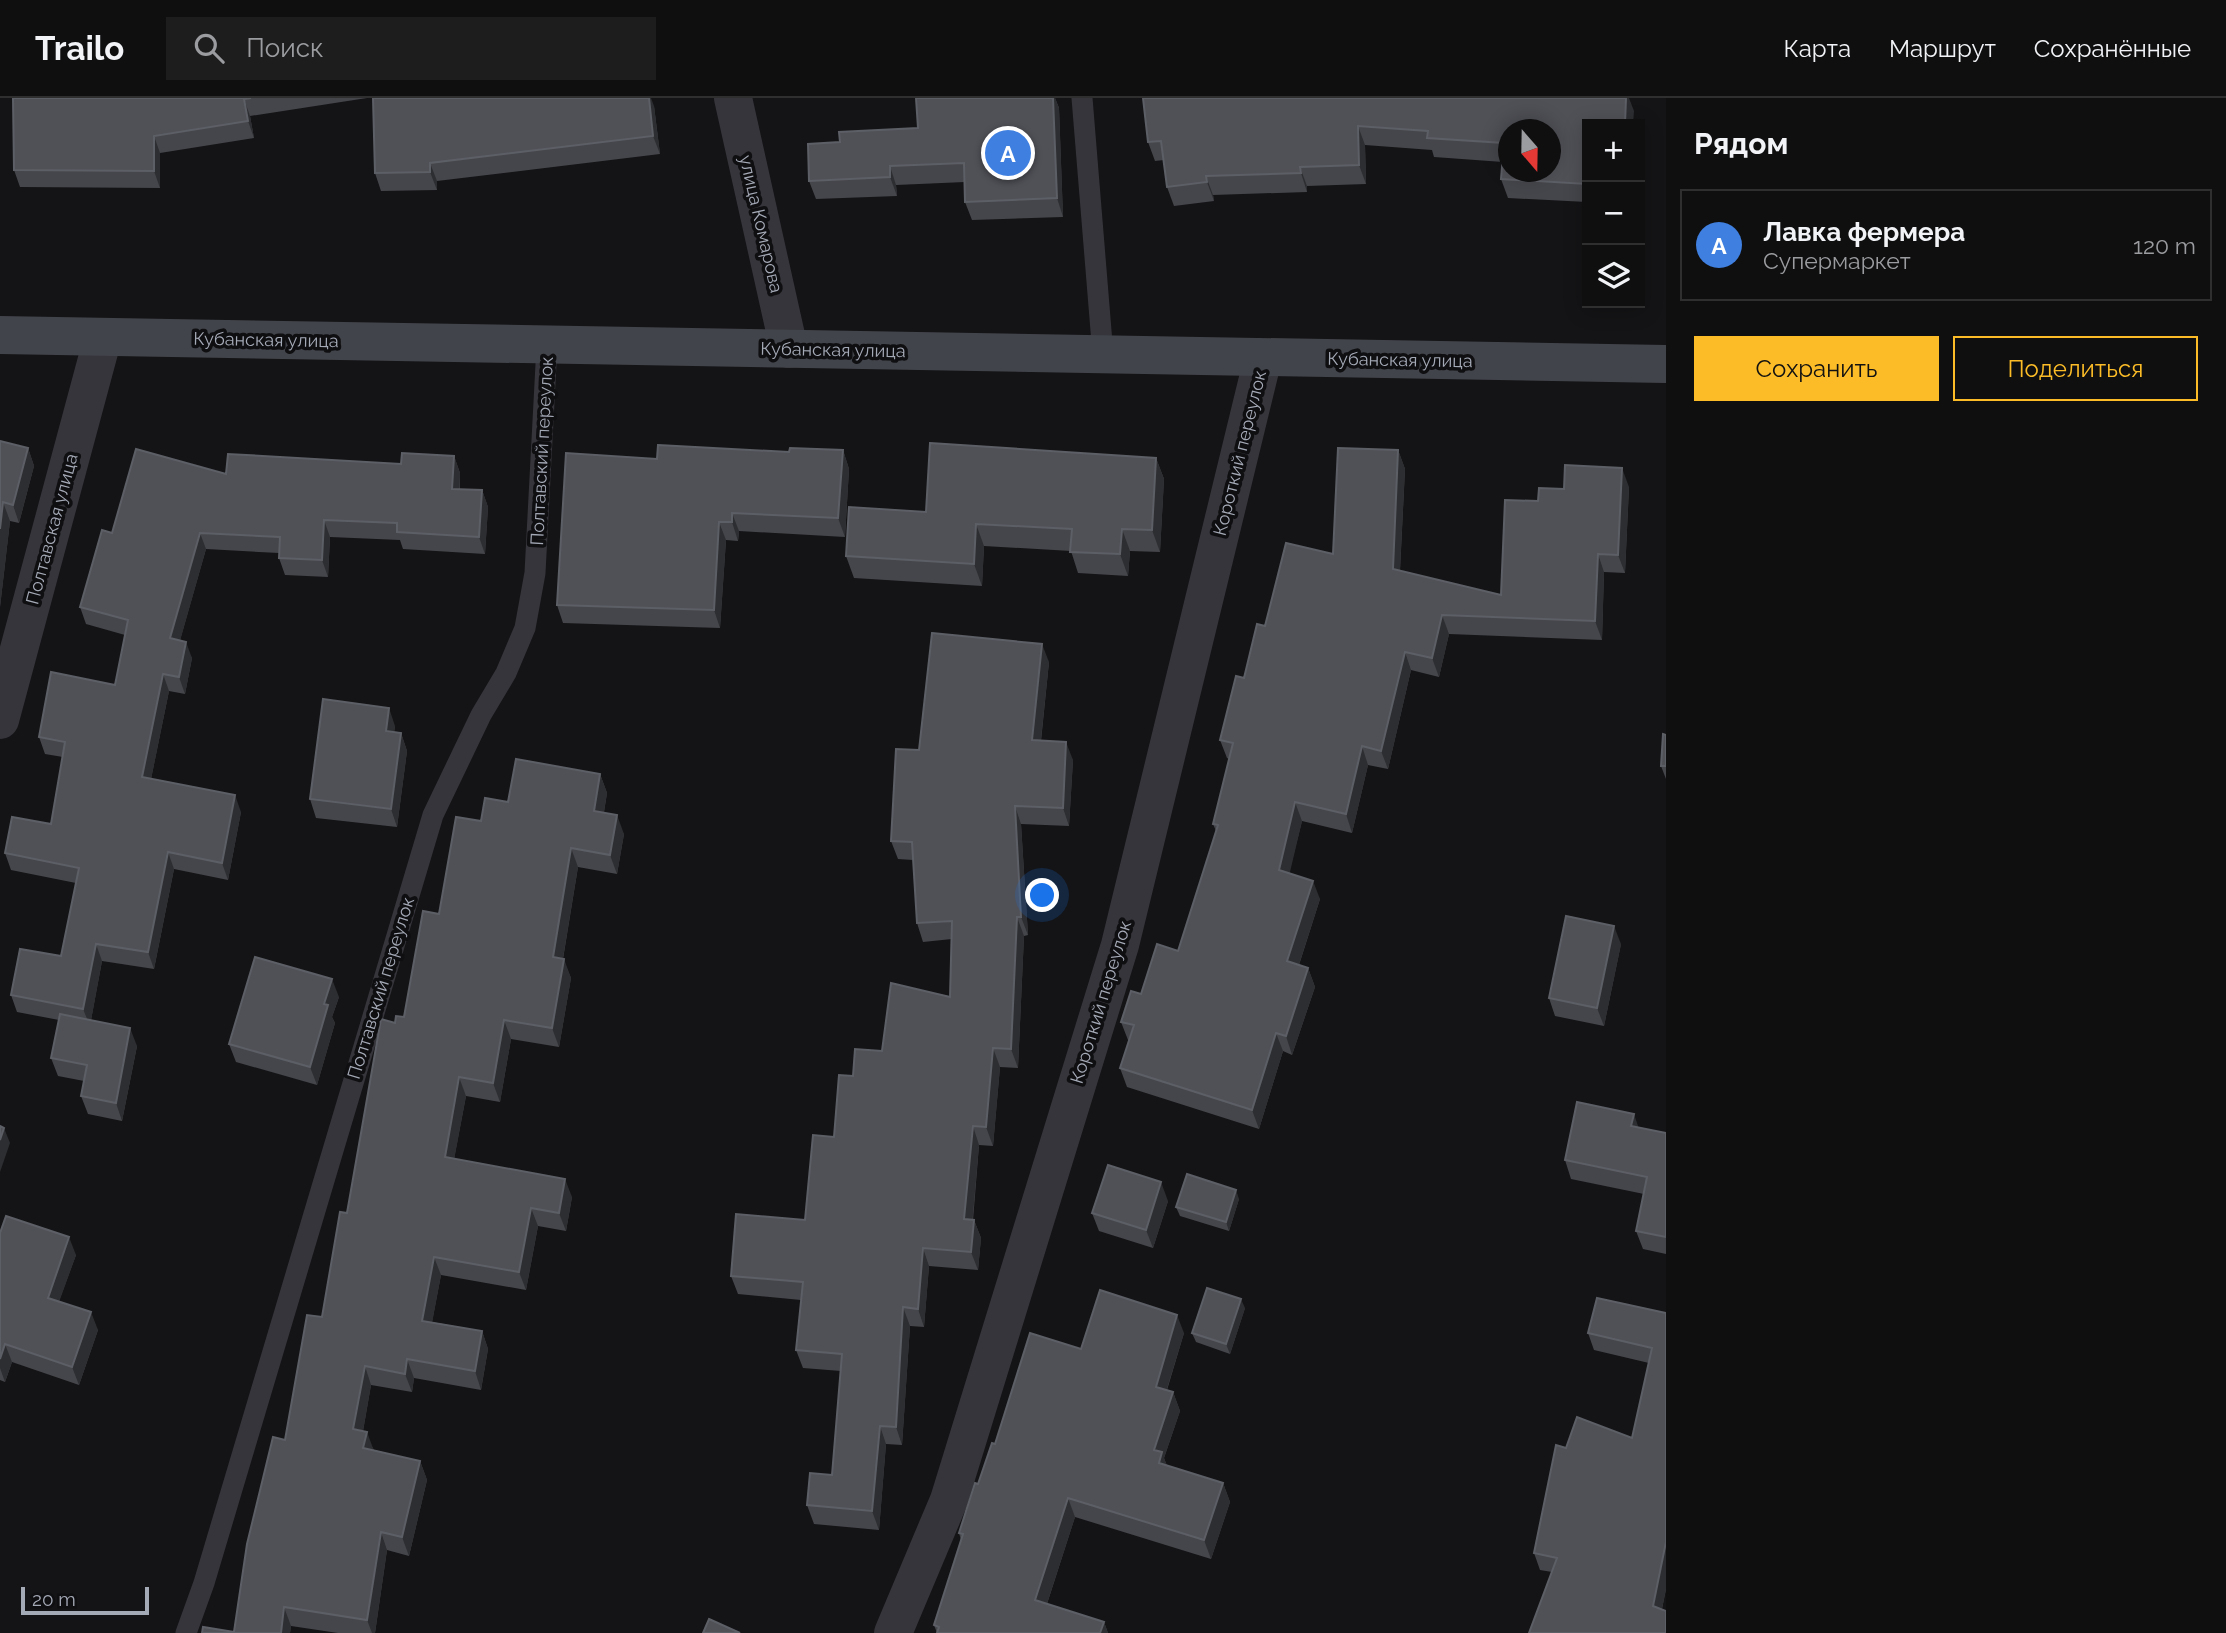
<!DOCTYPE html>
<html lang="ru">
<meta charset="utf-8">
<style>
:root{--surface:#0f0f10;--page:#1d1d1e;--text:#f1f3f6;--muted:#9b9c9f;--line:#2f2f30;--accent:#fbbc27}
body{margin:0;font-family:Raleway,sans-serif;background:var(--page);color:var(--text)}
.controls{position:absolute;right:21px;top:21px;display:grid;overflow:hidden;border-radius:0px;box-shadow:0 4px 18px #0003}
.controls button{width:63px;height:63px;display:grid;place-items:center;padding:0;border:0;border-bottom:2px solid var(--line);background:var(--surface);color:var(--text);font:35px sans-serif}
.compass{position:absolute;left:1498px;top:21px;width:63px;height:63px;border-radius:50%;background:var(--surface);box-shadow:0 4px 18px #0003;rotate:160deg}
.scale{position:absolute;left:21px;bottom:18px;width:128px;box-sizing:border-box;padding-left:7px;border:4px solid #a5aab7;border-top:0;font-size:19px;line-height:24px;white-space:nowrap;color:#a5aab7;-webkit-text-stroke:5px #0f0f11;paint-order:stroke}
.you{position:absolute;left:1043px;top:798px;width:24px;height:24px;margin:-18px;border:5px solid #fff;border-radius:50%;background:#1a73e8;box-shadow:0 0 0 10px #1a73e833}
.badge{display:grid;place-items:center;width:46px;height:46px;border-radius:50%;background:var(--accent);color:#fff;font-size:23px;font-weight:700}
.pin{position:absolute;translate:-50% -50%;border:4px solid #fff;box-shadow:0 2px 7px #0006}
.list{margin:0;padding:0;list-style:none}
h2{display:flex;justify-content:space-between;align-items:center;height:91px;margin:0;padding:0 28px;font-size:30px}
h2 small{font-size:23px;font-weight:400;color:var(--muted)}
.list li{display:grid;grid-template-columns:46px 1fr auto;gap:21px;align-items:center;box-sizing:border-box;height:112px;margin:0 14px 14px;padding:0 14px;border:2px solid var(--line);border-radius:0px}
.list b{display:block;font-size:26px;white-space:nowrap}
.list p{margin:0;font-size:23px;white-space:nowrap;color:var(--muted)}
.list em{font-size:23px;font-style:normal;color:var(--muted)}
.actions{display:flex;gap:14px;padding:21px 28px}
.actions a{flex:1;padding:16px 0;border:2px solid var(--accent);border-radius:0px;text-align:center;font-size:24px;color:var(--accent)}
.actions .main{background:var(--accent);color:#111}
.icon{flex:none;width:38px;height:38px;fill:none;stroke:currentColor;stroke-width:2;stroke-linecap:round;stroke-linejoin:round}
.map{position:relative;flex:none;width:1666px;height:1535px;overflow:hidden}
header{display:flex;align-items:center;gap:42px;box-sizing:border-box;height:98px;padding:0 35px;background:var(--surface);border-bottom:2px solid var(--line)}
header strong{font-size:33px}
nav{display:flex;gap:38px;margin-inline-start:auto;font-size:24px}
.search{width:490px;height:63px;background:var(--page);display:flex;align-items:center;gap:18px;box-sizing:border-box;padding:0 24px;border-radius:0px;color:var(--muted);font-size:26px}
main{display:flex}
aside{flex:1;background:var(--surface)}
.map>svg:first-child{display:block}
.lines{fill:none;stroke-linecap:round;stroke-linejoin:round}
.lane{stroke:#35353b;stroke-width:21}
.street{stroke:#35353b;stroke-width:38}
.secondary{stroke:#42444b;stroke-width:38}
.wall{fill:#45464b}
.shaded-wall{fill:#2d2e31}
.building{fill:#505157;stroke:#5d5f66;stroke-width:2;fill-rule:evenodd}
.labels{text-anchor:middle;stroke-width:7;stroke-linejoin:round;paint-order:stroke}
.street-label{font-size:18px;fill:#a5aab7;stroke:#0f0f11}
</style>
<header>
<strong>Trailo</strong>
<div class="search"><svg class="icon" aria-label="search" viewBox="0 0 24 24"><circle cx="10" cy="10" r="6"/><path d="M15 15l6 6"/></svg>Поиск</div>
<nav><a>Карта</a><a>Маршрут</a><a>Сохранённые</a></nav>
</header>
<main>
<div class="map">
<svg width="1666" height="1535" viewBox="0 0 1666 1535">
<rect width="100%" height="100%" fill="#141416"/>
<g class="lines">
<g class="lane">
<path d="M1082 0 1103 257"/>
<path d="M186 1535 204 1485 433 717 481 617 506 575 525 530 535 475 547 247"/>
</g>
<g class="street">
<path d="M733 0 789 251"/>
<path d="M0 622 103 239"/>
<path d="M893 1535 949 1402 1120 847 1263 260"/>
</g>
<path class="secondary" d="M0 237 1666 266"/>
</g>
<g class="wall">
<path d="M13 0H367L250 18 254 40 160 55V90L20 89 14 72Z"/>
<path d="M916 0H1055L1059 10 1063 119 972 122 965 104V84L896 87 897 98 816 101 809 83 840 44 918 30Z"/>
<path d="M1143 0 1634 13 1587 26V104L1508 100 1501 81 1503 64 1434 59 1432 52 1365 47 1366 86 1307 88V94L1213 97 1214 103 1174 108 1167 89 1164 62 1155 63 1148 44Z"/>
<path d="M654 8 660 56 437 83V92L381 93 375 75Z"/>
<path d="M0 343 28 350 34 368 19 425 10 423 0 509Z"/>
<path d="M843 352 849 371 845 439 739 433 738 443 726 442 720 530 563 525 557 507 657 361 789 354Z"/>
<path d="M1398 352 1405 371 1400 473 1501 497 1538 403 1564 391 1629 389 1625 475 1604 474 1602 542 1449 536 1439 579 1411 572 1388 671 1368 667 1352 735 1302 723 1289 775 1320 801 1299 867 1308 870 1315 889 1292 957 1283 953 1259 1031 1127 989 1120 970 1129 943 1128 942 1121 924 1141 896 1178 853 1216 733 1213 726 1229 661 1227 660 1220 642 1244 580 1333 456Z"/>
<path d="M454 358 460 375V391L482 392 488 409 485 456 403 451 400 442 330 439 328 479 285 477 279 460V455L206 451 180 542 192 560 185 596 169 593 151 681 241 714 228 782 174 771 154 871 102 863 91 922 137 948 122 1023 88 1016 81 998 84 983 58 978 51 960 59 922 17 914 11 897 61 858 76 785 11 772 5 755 51 726 63 659 45 656 39 639 115 587 125 537 86 526 80 509 112 435 226 376 401 366Z"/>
<path d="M1156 360 1164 381 1160 454 1130 453 1128 478 1078 475 1071 453 984 448 982 488 854 480 846 458 926 414Z"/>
<path d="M1049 564 1041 643 1073 662 1069 728 1021 726 1028 837 1024 838 1018 970 1000 969 993 1048 979 1047 973 1122H974L981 1140 978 1172 929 1168 924 1229 910 1228 902 1347 886 1346 879 1432 814 1426 807 1407 832 1377 841 1273 803 1270 796 1252 801 1202 738 1196 731 1178 805 1122 834 1039 853 978 882 953 950 899 952 841 923 844 917 825 913 762 898 761 891 743 919 652Z"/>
<path d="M395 628 394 634 401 635 407 653 397 729 316 720 310 701Z"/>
<path d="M1666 637V681L1661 668Z"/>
<path d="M600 676 607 695 604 714 624 736 617 776 578 769 563 861 571 880 559 949 511 941 500 1004 466 998 454 1061 572 1099 566 1133 538 1128 526 1192 441 1177 432 1224 482 1233 488 1251 481 1292 414 1280 412 1294 371 1287 363 1333 374 1352 420 1363 427 1382 409 1458 387 1452 375 1535H338L291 1528 290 1535H202L234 1534 285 1342 322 1219 395 925 404 919 439 816 481 723 508 704Z"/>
<path d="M1621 846 1604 928 1555 918 1549 900Z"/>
<path d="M339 899 332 919 335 925 317 987 236 964 229 946Z"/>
<path d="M1638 1029 1666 1035V1156L1643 1151 1636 1133 1644 1096 1571 1081 1565 1062Z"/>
<path d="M1239 1101 1229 1133 1180 1118 1176 1109Z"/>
<path d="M1168 1103 1153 1150 1099 1133 1092 1115Z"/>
<path d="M0 1135 76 1157 59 1203 98 1232 79 1287 12 1264 5 1284 0 1282Z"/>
<path d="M1245 1210 1230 1256 1196 1244 1192 1235Z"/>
<path d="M1666 1215V1491L1662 1511 1552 1474 1540 1472 1534 1455 1566 1350 1632 1340 1649 1265 1594 1252 1588 1235Z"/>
<path d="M1184 1235 1167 1292 1173 1294 1180 1313 1164 1360 1167 1368 1223 1385 1230 1404 1211 1461 1075 1419 1047 1506 1104 1524 1108 1535H937L934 1527 961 1442 959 1435 995 1346 1081 1251Z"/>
</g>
<g class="shaded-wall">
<path d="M649 0H651L654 8 660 56 653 38Z"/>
<path d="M1053 0H1055L1059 10 1063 119 1057 100Z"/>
<path d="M1626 0H1629L1634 13 1633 26H1625Z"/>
<path d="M244 1 250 18 254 40 248 23Z"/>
<path d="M1358 28 1365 47 1366 86 1359 67Z"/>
<path d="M154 38 160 55V90L154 73Z"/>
<path d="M430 65 437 83V92L430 74Z"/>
<path d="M890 68 896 87 897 98 890 79Z"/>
<path d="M1300 69 1307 88V94L1301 75Z"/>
<path d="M1206 78 1213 97 1214 103 1207 84Z"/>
<path d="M28 350 34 368 19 425 13 407Z"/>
<path d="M843 352 849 371 845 439 838 420Z"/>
<path d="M1398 352 1405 371 1399 490 1393 471Z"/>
<path d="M454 358 460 375 459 408 452 391Z"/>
<path d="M1156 360 1164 381 1160 454 1152 432Z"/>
<path d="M1622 370 1629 389 1625 475 1618 457Z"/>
<path d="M482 392 488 409 485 456 479 439Z"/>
<path d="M3 404 10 423 0 509V431Z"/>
<path d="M732 415 739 433 738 443 732 424Z"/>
<path d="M324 422 330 439 328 479 322 462Z"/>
<path d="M719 424 726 442 720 530 714 512Z"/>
<path d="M976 426 984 448 982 488 974 466Z"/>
<path d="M1122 431 1130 453 1128 478 1120 456Z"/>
<path d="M200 435 206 451 176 557 170 540Z"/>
<path d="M1598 456 1604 474 1602 542 1595 523Z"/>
<path d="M1442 517 1449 536 1439 579 1432 560Z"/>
<path d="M186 544 192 560 185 596 179 579Z"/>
<path d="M1042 546 1049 564 1039 660 1032 642Z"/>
<path d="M1405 554 1411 572 1388 671 1381 653Z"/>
<path d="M163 576 169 593 148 696 142 679Z"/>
<path d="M389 610 395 628 392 651 386 633Z"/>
<path d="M401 635 407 653 397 729 391 711Z"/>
<path d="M1066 644 1073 662 1069 728 1063 710Z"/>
<path d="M1362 648 1368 667 1352 735 1346 716Z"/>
<path d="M600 676 607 695 601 731 594 713Z"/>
<path d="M235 697 241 714 228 782 222 765Z"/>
<path d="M1295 704 1302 723 1286 791 1279 772Z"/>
<path d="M1015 708 1021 726 1028 837 1021 819Z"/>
<path d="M617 717 624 736 617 776 610 757Z"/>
<path d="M571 750 578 769 560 878 553 859Z"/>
<path d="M168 754 174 771 154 871 148 854Z"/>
<path d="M1313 783 1320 801 1294 882 1287 863Z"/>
<path d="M1017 819 1024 838 1018 970 1011 951Z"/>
<path d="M1614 828 1621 846 1604 928 1597 910Z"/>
<path d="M96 846 102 863 90 928 83 911Z"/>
<path d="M564 861 571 880 559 949 552 930Z"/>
<path d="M1308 870 1315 889 1292 957 1286 938Z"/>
<path d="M332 881 339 899 332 919 335 925 317 987 310 969 324 906Z"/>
<path d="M504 922 511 941 500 1004 493 985Z"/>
<path d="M130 930 137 948 122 1023 116 1005Z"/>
<path d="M1276 935 1283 953 1259 1031 1252 1012Z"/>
<path d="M993 950 1000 969 993 1048 986 1029Z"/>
<path d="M459 979 466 998 451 1078 445 1059Z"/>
<path d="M1634 1016 1640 1034 1631 1028Z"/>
<path d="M973 1028 979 1047 971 1139 964 1121Z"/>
<path d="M4 1030 10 1045 0 1074V1042Z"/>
<path d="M565 1081 572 1099 566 1133 559 1115Z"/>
<path d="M1161 1084 1168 1103 1153 1150 1146 1132Z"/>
<path d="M1236 1092 1239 1101 1229 1133 1226 1124Z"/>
<path d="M531 1110 538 1128 526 1192 519 1174Z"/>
<path d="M974 1122 981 1140 978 1172 971 1154Z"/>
<path d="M69 1139 76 1157 54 1218 48 1200Z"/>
<path d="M923 1150 929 1168 924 1229 918 1211Z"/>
<path d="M434 1159 441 1177 429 1241 422 1223Z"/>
<path d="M1241 1201 1245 1210 1230 1256 1226 1246Z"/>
<path d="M903 1209 910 1228 902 1347 896 1329Z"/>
<path d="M91 1214 98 1232 79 1287 72 1269Z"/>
<path d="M1177 1217 1184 1235 1162 1307 1156 1289Z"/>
<path d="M482 1233 488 1251 481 1292 475 1273Z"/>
<path d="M5 1246 12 1264 5 1284 0 1270V1261Z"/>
<path d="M407 1261 414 1280 412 1294 405 1276Z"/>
<path d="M365 1268 371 1287 360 1350 353 1331Z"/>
<path d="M1173 1294 1180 1313 1164 1360 1169 1373 1165 1384 1154 1352Z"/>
<path d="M880 1328 886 1346 879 1432 872 1413Z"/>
<path d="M367 1334 374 1353 363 1350Z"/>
<path d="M420 1363 427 1382 409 1458 402 1439Z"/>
<path d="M1223 1385 1230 1404 1211 1461 1204 1442Z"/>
<path d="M1068 1400 1075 1419 1042 1521 1035 1502Z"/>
<path d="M381 1434 387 1452 375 1535H372L367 1522Z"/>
<path d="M1666 1444V1491L1659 1525 1653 1508Z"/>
<path d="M284 1509 291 1528 290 1535H281Z"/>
<path d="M1104 1524 1108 1535H1100Z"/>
</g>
<g class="building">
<path d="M13 0H251L244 1 248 23 154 38V73L14 72Z"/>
<path d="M373 0H649L653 38 430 65V74L375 75Z"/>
<path d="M916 0H1053L1057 100 965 104 964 65 890 68V79L809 83 808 46 840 44 839 34 918 30Z"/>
<path d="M1143 0H1626L1625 26H1587V86L1501 81 1504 45 1427 40 1428 33 1358 28 1359 67 1300 69 1301 75 1206 78 1207 84 1167 89 1161 43 1148 44ZM1508 32H1550V74H1508Z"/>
<path d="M0 343 28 350 13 407 3 404 0 431Z"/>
<path d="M930 345 1156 360 1152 432 1122 431 1120 456 1070 454 1072 431 976 426 974 466 846 458 849 409 926 414Z"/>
<path d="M658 347 789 354 790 350 843 352 838 420 732 415V424H719L714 512 557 507 566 355 657 361Z"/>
<path d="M1338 350 1398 352 1393 471 1501 497 1505 402 1538 403 1539 390 1564 391 1565 367 1622 370 1618 457 1598 456 1595 523 1442 517 1432 560 1405 554 1381 653 1362 648 1346 716 1295 704 1279 772 1313 783 1287 863 1308 870 1286 938 1276 935 1252 1012 1120 970 1134 927 1121 924 1131 893 1141 896 1157 846 1178 853 1218 727 1213 726 1233 645 1220 642 1236 578 1244 580 1257 526 1265 528 1286 445 1333 456Z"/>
<path d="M136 351 226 376 228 356 401 366 402 355 454 358 452 391 482 392 479 439 397 434V425L324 422 322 462 279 460 280 439 200 435 170 540 186 544 179 579 163 576 142 679 235 697 222 765 168 754 148 854 96 846 83 911 11 897 20 851 61 858 79 770 5 755 12 719 51 726 65 644 39 639 51 574 115 587 128 522 80 509 102 432 112 435Z"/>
<path d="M932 535 1042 546 1032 642 1066 644 1063 710 1015 708 1021 819H1017L1011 951 993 950 986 1029 973 1028 964 1121 974 1122 971 1154 923 1150 918 1211 903 1209 896 1329 880 1328 872 1413 807 1407 810 1375 832 1377 842 1256 796 1252 803 1184 731 1178 736 1116 805 1122 813 1037 834 1039 839 977 853 978 855 951 882 953 891 885 950 899 952 823 917 825 912 744 891 743 896 651 919 652Z"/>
<path d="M323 601 389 610 386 633 401 635 391 711 310 701Z"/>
<path d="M1663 636 1666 637V668H1661Z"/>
<path d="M516 661 600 676 594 713 617 717 610 757 571 750 553 859 564 861 552 930 504 922 493 985 459 979 445 1059 565 1081 559 1115 531 1110 519 1174 434 1159 422 1223 482 1233 475 1273 407 1261 405 1276 365 1268 353 1331 367 1334 363 1350 420 1363 402 1439 381 1434 367 1522 284 1509 281 1535H202L203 1529 234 1534 247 1446 273 1339 285 1342 307 1217 322 1219 340 1114 347 1115 381 921 395 925 396 918 404 919 423 813 439 816 456 719 481 723 485 700 508 704Z"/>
<path d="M1566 818 1614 828 1597 910 1549 900Z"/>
<path d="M255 859 332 881 324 906 328 907 310 969 229 946Z"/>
<path d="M60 916 130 930 116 1005 81 998 87 967 51 960Z"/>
<path d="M1577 1004 1634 1016 1631 1028 1666 1035V1139L1636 1133 1647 1079 1565 1062Z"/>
<path d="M0 1028 4 1030 0 1042Z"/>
<path d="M1108 1067 1161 1084 1146 1132 1092 1115Z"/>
<path d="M1187 1076 1236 1092 1226 1124 1176 1109Z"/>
<path d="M6 1118 69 1139 48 1200 91 1214 72 1269 5 1246 0 1261V1135Z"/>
<path d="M1207 1190 1241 1201 1226 1246 1192 1235Z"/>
<path d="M1100 1192 1177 1217 1156 1289 1173 1294 1154 1352 1162 1354 1159 1365 1223 1385 1204 1442 1068 1400 1035 1502 1104 1524 1100 1535H937L939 1529 934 1527 963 1436 959 1435 975 1385 978 1386 992 1345 995 1346 1030 1235 1081 1251Z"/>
<path d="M1597 1200 1666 1215V1444L1653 1508 1666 1513V1535H1529L1557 1460 1534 1455 1556 1347 1566 1350 1577 1319 1632 1340 1652 1250 1588 1235Z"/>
<path d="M709 1521 740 1535H703Z"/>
</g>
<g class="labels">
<g class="street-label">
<text transform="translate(761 126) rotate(77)" y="6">улица Комарова</text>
<text transform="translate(266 242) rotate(1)" y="6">Кубанская улица</text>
<text transform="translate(833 252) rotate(1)" y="6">Кубанская улица</text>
<text transform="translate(1400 262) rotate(1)" y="6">Кубанская улица</text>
<text transform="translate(542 353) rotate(-87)" y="6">Полтавский переулок</text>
<text transform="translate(1240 355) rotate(-76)" y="6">Короткий переулок</text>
<text transform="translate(52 431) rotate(-75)" y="6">Полтавская улица</text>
<text transform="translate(381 890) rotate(-73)" y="6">Полтавский переулок</text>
<text transform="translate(1101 904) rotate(-73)" y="6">Короткий переулок</text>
</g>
</g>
</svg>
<div class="controls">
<button>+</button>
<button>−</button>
<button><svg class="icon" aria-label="layers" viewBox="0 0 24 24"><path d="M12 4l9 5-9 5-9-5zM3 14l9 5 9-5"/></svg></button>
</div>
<svg class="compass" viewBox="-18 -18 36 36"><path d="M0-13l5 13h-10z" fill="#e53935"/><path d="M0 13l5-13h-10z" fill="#9b9c9f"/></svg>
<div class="scale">20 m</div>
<div class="you"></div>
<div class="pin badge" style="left:1008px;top:55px;background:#3f7fe0">A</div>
</div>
<aside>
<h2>Рядом<small></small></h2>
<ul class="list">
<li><span class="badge" style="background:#3f7fe0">A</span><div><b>Лавка фермера</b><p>Супермаркет</p></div><em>120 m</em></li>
</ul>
<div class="actions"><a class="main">Сохранить</a><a>Поделиться</a></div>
</aside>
</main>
